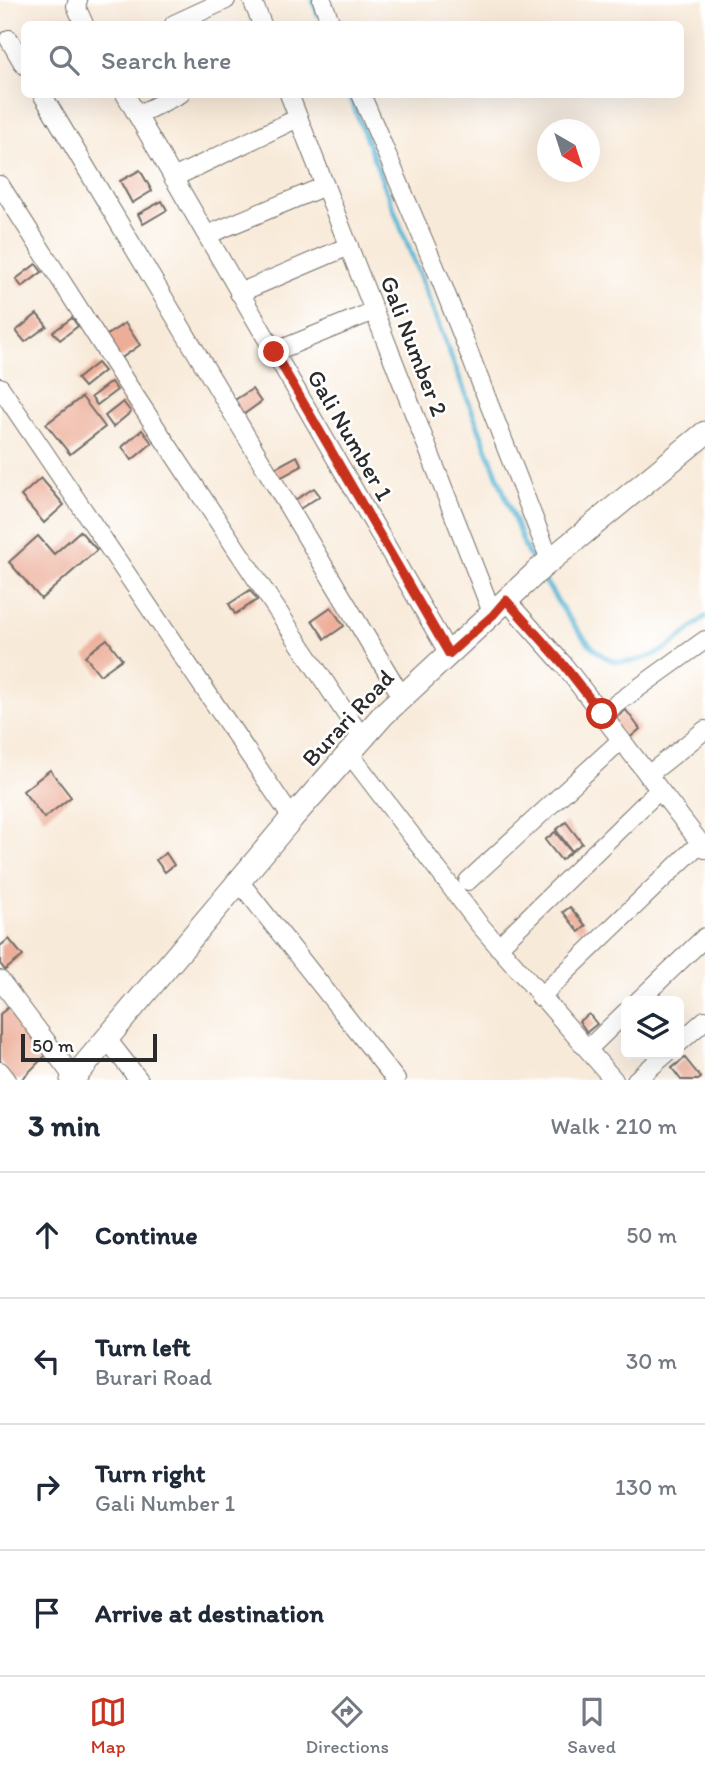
<!DOCTYPE html>
<meta charset="utf-8">
<style>
:root{--surface:#fff;--page:#f2f2f3;--text:#1f2937;--muted:#747a83;--line:#e0e1e3;--accent:#c8321e}
body{margin:0;font-family:Itim,sans-serif;background:var(--page);color:var(--text)}
.controls{position:absolute;right:21px;bottom:21px;display:grid;overflow:hidden;border-radius:10px;box-shadow:0 7px 28px #0002}
.controls button{width:63px;height:63px;display:grid;place-items:center;padding:0;border:0;border-bottom:2px solid var(--line);background:var(--surface);color:var(--text);font:35px sans-serif}
.compass{position:absolute;left:537px;top:119px;width:63px;height:63px;border-radius:50%;background:var(--surface);box-shadow:0 7px 28px #0002;rotate:141deg}
.scale{position:absolute;left:21px;bottom:18px;width:136px;box-sizing:border-box;padding-left:7px;border:4px solid #2b2b2b;border-top:0;font-size:19px;line-height:24px;white-space:nowrap;color:#2b2b2b;-webkit-text-stroke:5px #fff;paint-order:stroke}
.stop{position:absolute;width:21px;height:21px;margin:-16px;border:5px solid #c8321e;border-radius:50%;background:#fff}
.stop.end{background:#c8321e;border-color:#fff;box-shadow:0 2px 7px #0008}
.list{margin:0;padding:0;list-style:none}
h2{display:flex;justify-content:space-between;align-items:center;height:91px;margin:0;padding:0 28px;font-size:30px}
h2 small{font-size:23px;font-weight:400;color:var(--muted)}
.list li{display:grid;grid-template-columns:46px 1fr auto;gap:21px;align-items:center;box-sizing:border-box;height:126px;padding:0 28px;border-top:2px solid var(--line)}
.list b{display:block;font-size:26px;white-space:nowrap}
.list p{margin:0;font-size:23px;white-space:nowrap;color:var(--muted)}
.list em{font-size:23px;font-style:normal;color:var(--muted)}
.icon{flex:none;width:38px;height:38px;fill:none;stroke:currentColor;stroke-width:2;stroke-linecap:round;stroke-linejoin:round}
.map{position:relative;flex:none;width:705px;height:1080px;overflow:hidden}
.search{position:absolute;background:var(--surface);box-shadow:0 7px 28px #0002;left:21px;right:21px;top:21px;height:77px;display:flex;align-items:center;gap:18px;box-sizing:border-box;padding:0 24px;border-radius:10px;color:var(--muted);font-size:26px}
.sheet{height:595px;background:var(--surface)}
nav{display:flex;justify-content:space-around;align-items:center;box-sizing:border-box;height:98px;border-top:2px solid var(--line);background:var(--surface);font-size:19px;color:var(--muted)}
nav a{display:grid;justify-items:center;gap:4px}
nav .on{color:var(--accent)}
.map>svg:first-child{display:block}
.lines{fill:none;stroke-linecap:round;stroke-linejoin:round}
.stream{stroke:#56b6d4;stroke-width:5}
.building{fill:#edae99}
.minor-casing{stroke:#736e68;stroke-width:20}
.major-casing{stroke:#736e68;stroke-width:25}
.minor{stroke:#fff;stroke-width:18}
.major{stroke:#fff;stroke-width:23}
.route{stroke:#c8321e;stroke-width:9}
.labels{text-anchor:middle;stroke-width:5;stroke-linejoin:round;paint-order:stroke}
.street-label{font-size:24px;fill:#2b2b2b;stroke:#fff}
</style>
<div class="map">
<svg width="705" height="1080" viewBox="0 0 705 1080">
<rect width="100%" height="100%" fill="#fff"/>
<filter id="ink" filterUnits="userSpaceOnUse"><feTurbulence type="fractalNoise" baseFrequency=".0143" numOctaves="2"/><feDisplacementMap in="SourceGraphic" scale="14" xChannelSelector="R" yChannelSelector="G"/><feConvolveMatrix kernelMatrix="1 2 1 2 8 2 1 2 1" color-interpolation-filters="sRGB"/></filter>
<filter id="wash" filterUnits="userSpaceOnUse"><feTurbulence type="fractalNoise" baseFrequency=".00686" numOctaves="4" result="noise"/><feDisplacementMap in="SourceGraphic" scale="28" xChannelSelector="R" yChannelSelector="G"/><feGaussianBlur stdDeviation="1.57" result="paint"/><feColorMatrix in="noise" values="0 0 0 0 0 0 0 0 0 0 0 0 0 0 0 0 0 1.4 0 .05"/><feComposite in="paint" operator="in"/></filter>
<g filter="url(#wash)">
<rect width="100%" height="100%" fill="#f8ead9"/>
<g class="lines">
<g class="stream">
<path d="M313 0 318 15"/>
<path d="M349 94 527 552 535 565"/>
<path d="M542 576C556 599 582 643 605 657 623 668 651 658 667 648 680 639 693 627 705 617"/>
</g>
</g>
<g id="blocks">
<g class="building">
<path d="M140 170 152 191 132 203 120 181Z"/>
<path d="M162 201 167 210 143 224 138 214Z"/>
<path d="M36 264 42 272 22 287 16 279Z"/>
<path d="M37 314 47 326 25 342 16 331Z"/>
<path d="M72 318 78 326 60 340 53 332Z"/>
<path d="M125 323 140 345 120 359 104 337Z"/>
<path d="M97 363 104 371 84 387 77 379Z"/>
<path d="M111 382 117 390 97 405 91 397Z"/>
<path d="M252 389 261 402 240 417 230 403Z"/>
<path d="M82 397 105 427 70 454 46 424Z"/>
<path d="M123 402 131 412 113 427 105 416Z"/>
<path d="M142 430 152 443 132 460 122 447Z"/>
<path d="M297 456 302 466 280 478 275 468Z"/>
<path d="M41 478 64 505 44 523 21 496Z"/>
<path d="M314 488 320 496 298 510 292 502Z"/>
<path d="M80 531 97 550 41 599 9 562 38 536 54 554Z"/>
<path d="M250 590 257 600 235 614 229 604Z"/>
<path d="M331 607 344 626 325 639 312 620Z"/>
<path d="M107 639 122 659 100 675 85 656Z"/>
<path d="M626 710 640 729 627 740 612 721Z"/>
<path d="M50 770 71 797 44 818 23 791Z"/>
<path d="M566 822 582 843 572 851 556 830Z"/>
<path d="M555 832 571 852 561 860 545 840Z"/>
<path d="M166 853 174 865 165 872 156 860Z"/>
<path d="M570 907 586 926 579 932 563 912Z"/>
<path d="M9 939 23 956 5 970 0 964V946Z"/>
<path d="M10 1006 46 1055 21 1080H14L0 1061V1014Z"/>
<path d="M589 1014 597 1024 587 1032 579 1021Z"/>
<path d="M685 1058 701 1078 698 1080H681L672 1068Z"/>
</g>
</g>
</g>
<g filter="url(#ink)">
<use href="#blocks" fill-opacity="0" stroke="#736e68" stroke-width="2"/>
<g class="lines">
<defs>
<g id="minor">
<path d="M78 0 76 6 84 24"/>
<path d="M252 0 262 24"/>
<path d="M322 0 331 24"/>
<path d="M174 24 226 0"/>
<path d="M9 39 24 65"/>
<path d="M42 94 402 697"/>
<path d="M125 94 449 654"/>
<path d="M289 94 493 615"/>
<path d="M361 94 441 281 550 560"/>
<path d="M137 115 180 94"/>
<path d="M173 178 298 118"/>
<path d="M0 185 127 384 362 738"/>
<path d="M207 235 325 186"/>
<path d="M239 293 349 246"/>
<path d="M274 352 374 311"/>
<path d="M0 387 292 818"/>
<path d="M506 600 563 664 705 849"/>
<path d="M602 714 705 640"/>
<path d="M349 753 479 924 614 1080"/>
<path d="M648 775 705 730"/>
<path d="M239 881 396 1080"/>
<path d="M468 881 621 740"/>
<path d="M498 947 659 790"/>
<path d="M0 980 74 1078"/>
<path d="M540 997 700 843"/>
<path d="M638 1001 705 937"/>
<path d="M107 1039 139 1080"/>
<path d="M679 1043 705 1020"/>
<path d="M588 1049 626 1012"/>
<path d="M0 1071 7 1080"/>
<path d="M636 1080 666 1054"/>
</g>
<path id="major" d="M72 1080 292 818 384 714 541 568 705 433"/>
</defs>
<use href="#minor" class="minor-casing"/>
<use href="#major" class="major-casing"/>
<use href="#minor" class="minor"/>
<use href="#major" class="major"/>
</g>
</g>
<g class="lines" filter="url(#ink)">
<path class="route" d="M274 352 449 654 493 615 506 600 563 664 602 714"/>
</g>
<g class="labels">
<g class="street-label">
<text transform="translate(414 346) rotate(69)" y="8">Gali Number 2</text>
<text transform="translate(350 435) rotate(60)" y="8">Gali Number 1</text>
<text transform="translate(348 718) rotate(-47)" y="8">Burari Road</text>
</g>
</g>
</svg>
<div class="controls">
<button><svg class="icon" aria-label="layers" viewBox="0 0 24 24"><path d="M12 4l9 5-9 5-9-5zM3 14l9 5 9-5"/></svg></button>
</div>
<svg class="compass" viewBox="-18 -18 36 36"><path d="M0-13l5 13h-10z" fill="#e53935"/><path d="M0 13l5-13h-10z" fill="#747a83"/></svg>
<div class="scale">50 m</div>
<div class="stop" style="left:602px;top:714px"></div>
<div class="stop end" style="left:274px;top:352px"></div>
<div class="search"><svg class="icon" aria-label="search" viewBox="0 0 24 24"><circle cx="10" cy="10" r="6"/><path d="M15 15l6 6"/></svg>Search here</div>
</div>
<section class="sheet">
<h2>3 min<small>Walk · 210 m</small></h2>
<ul class="list">
<li><svg class="icon" aria-label="ahead" viewBox="0 0 24 24"><path d="M12 20V5M6 11l6-6 6 6"/></svg><div><b>Continue</b></div><em>50 m</em></li>
<li><svg class="icon" aria-label="left" viewBox="0 0 24 24"><path d="M17 20v-9H6M10 6l-5 5 5 5"/></svg><div><b>Turn left</b><p>Burari Road</p></div><em>30 m</em></li>
<li><svg class="icon" aria-label="right" viewBox="0 0 24 24"><path d="M7 20v-9h11M14 6l5 5-5 5"/></svg><div><b>Turn right</b><p>Gali Number 1</p></div><em>130 m</em></li>
<li><svg class="icon" aria-label="arrive" viewBox="0 0 24 24"><path d="M6 21V4h12l-3 4 3 4H6"/></svg><div><b>Arrive at destination</b></div></li>
</ul>
</section>
<nav>
<a class="on"><svg class="icon" aria-label="map" viewBox="0 0 24 24"><path d="M3 6l6-2 6 2 6-2v14l-6 2-6-2-6 2zM9 4v14M15 6v14"/></svg>Map</a>
<a><svg class="icon" aria-label="directions" viewBox="0 0 24 24"><path d="M12 3l9 9-9 9-9-9zM9 14v-3h6M13 9l2 2-2 2"/></svg>Directions</a>
<a><svg class="icon" aria-label="saved" viewBox="0 0 24 24"><path d="M7 4h10v16l-5-4-5 4z"/></svg>Saved</a>
</nav>
